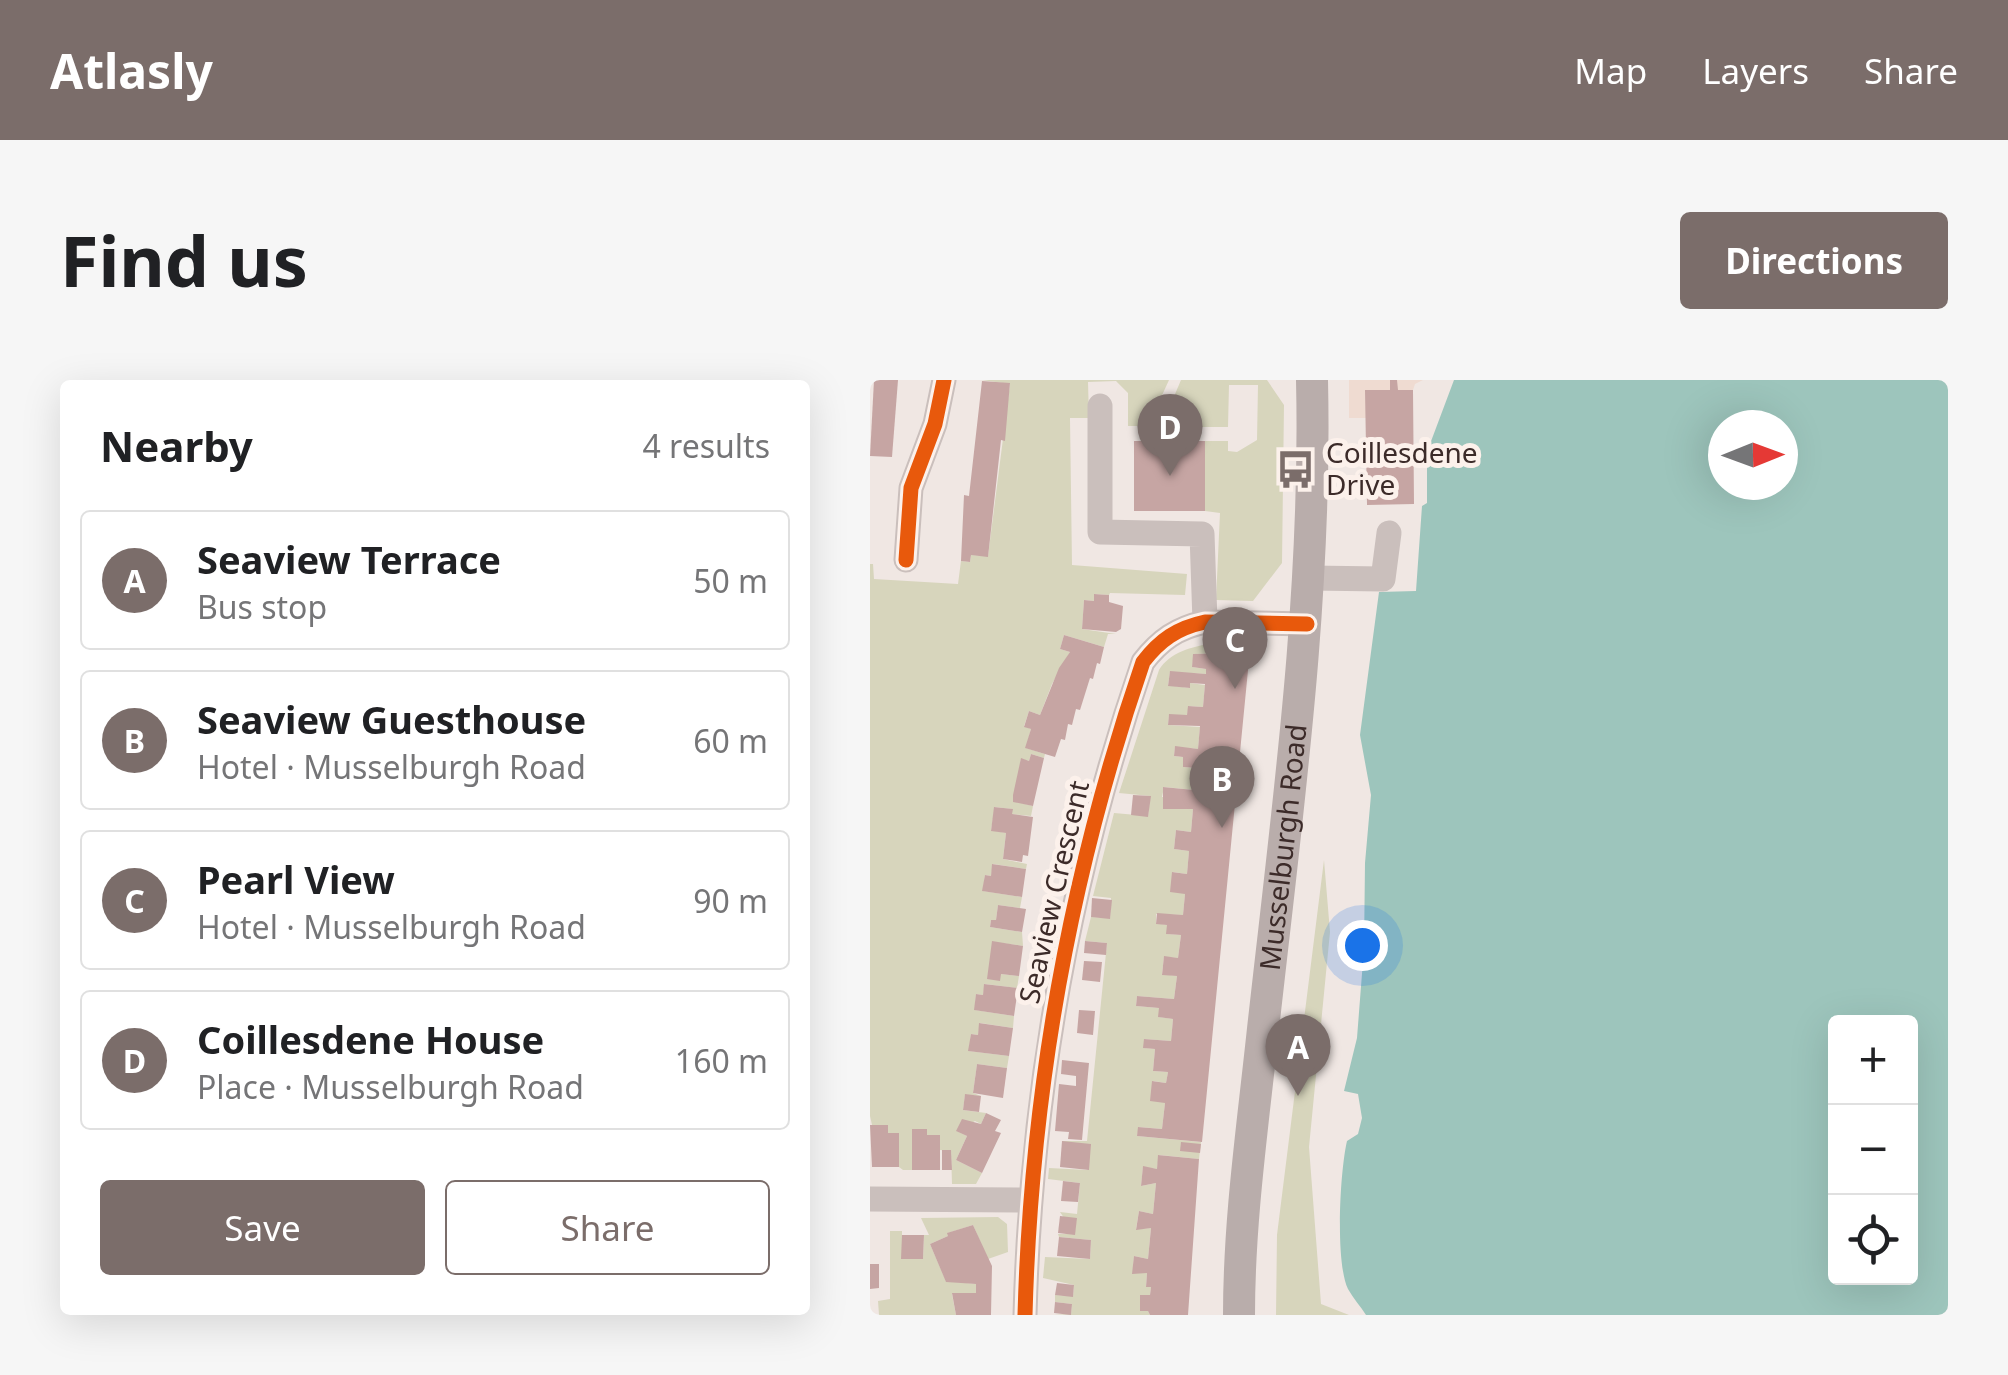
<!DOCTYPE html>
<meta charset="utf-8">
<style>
:root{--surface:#fff;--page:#f6f6f6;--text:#202124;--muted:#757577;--line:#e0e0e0;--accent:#7b6d6a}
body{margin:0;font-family:"Noto Sans",sans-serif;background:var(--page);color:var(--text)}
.controls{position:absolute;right:30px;bottom:30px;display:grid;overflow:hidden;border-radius:10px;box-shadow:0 10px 40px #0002}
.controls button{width:90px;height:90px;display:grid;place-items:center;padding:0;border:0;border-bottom:2px solid var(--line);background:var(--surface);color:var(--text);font:50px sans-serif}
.compass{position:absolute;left:838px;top:30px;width:90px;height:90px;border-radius:50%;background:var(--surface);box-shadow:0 10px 40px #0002;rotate:89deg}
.you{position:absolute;left:492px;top:565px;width:35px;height:35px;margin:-25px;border:8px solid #fff;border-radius:50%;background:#1a73e8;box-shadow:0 0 0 15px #1a73e833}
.badge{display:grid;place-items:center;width:65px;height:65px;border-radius:50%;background:var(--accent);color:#fff;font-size:32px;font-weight:700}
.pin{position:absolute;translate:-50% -82px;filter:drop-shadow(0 2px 5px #0008)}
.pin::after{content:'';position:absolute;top:52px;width:35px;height:30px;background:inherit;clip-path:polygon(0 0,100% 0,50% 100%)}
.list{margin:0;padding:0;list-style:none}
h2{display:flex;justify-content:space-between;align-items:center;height:130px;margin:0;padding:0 40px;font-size:42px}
h2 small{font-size:32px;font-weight:400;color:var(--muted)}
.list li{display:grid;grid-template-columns:65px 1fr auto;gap:30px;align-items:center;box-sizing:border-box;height:140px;margin:0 20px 20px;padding:0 20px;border:2px solid var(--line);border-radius:10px}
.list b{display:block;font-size:38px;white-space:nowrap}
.list p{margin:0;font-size:32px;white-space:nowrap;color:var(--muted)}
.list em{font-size:32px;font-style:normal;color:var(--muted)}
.actions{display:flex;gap:20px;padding:30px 40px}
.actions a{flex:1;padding:22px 0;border:2px solid var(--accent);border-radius:10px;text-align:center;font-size:35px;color:var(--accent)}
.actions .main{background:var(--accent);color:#fff}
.icon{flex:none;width:55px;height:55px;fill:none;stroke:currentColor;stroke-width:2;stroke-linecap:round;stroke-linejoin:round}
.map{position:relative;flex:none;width:1078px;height:935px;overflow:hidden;border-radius:10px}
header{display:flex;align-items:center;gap:60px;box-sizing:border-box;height:140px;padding:0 50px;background:var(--accent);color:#fff}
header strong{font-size:48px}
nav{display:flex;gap:55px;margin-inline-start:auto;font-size:35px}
.intro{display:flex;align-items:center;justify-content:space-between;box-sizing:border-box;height:240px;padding:0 60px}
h1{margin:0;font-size:70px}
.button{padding:25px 45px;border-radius:10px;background:var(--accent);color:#fff;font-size:35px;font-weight:700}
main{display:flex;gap:60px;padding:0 60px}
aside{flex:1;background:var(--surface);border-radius:10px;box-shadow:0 10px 40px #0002}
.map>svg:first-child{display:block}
.green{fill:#d7d5bc}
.plaza{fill:#efdbd1}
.water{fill:#9dc5bc;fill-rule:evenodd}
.building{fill:#c6a5a3}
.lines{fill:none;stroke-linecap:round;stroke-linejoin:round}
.minor{stroke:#cabfbc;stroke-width:25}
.major{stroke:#b9adab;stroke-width:32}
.cycleway-casing{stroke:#fcf1eb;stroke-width:21}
.cycleway{stroke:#e8590c;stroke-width:15}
.labels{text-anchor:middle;stroke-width:10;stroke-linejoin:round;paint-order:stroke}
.poi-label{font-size:28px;fill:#3c2b29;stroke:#fcf1eb;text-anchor:start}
.street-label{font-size:28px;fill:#3c2b29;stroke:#fcf1eb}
</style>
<header>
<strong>Atlasly</strong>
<nav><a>Map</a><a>Layers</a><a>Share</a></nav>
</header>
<div class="intro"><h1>Find us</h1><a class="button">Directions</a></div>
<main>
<aside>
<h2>Nearby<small>4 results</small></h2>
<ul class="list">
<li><span class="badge">A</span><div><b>Seaview Terrace</b><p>Bus stop</p></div><em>50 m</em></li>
<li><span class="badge">B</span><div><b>Seaview Guesthouse</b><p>Hotel · Musselburgh Road</p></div><em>60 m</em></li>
<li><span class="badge">C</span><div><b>Pearl View</b><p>Hotel · Musselburgh Road</p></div><em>90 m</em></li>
<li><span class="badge">D</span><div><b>Coillesdene House</b><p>Place · Musselburgh Road</p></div><em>160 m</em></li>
</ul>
<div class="actions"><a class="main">Save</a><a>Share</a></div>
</aside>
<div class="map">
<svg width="1078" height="935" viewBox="0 0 1078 935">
<rect width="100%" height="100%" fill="#f0e7e3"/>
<g class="green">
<path d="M112 0H299L278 46H258V13L246 1 218 2 219 38H200L202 185 317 194 315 215 240 213 239 215 225 214 224 221 214 220 212 249 246 254H238L234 267 194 255 190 269 200 272 182 304 170 335 159 331 154 346 161 349 156 368 175 374 174 378 161 374 159 381 151 379 144 421 163 426 161 436 142 434V429L125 427 121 450 136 453 133 479 157 484 156 489 123 484 121 496 115 495 113 511 152 517 150 528 128 525 126 540H121L120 547 152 552 153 566 123 562 131 594 149 596 147 608 115 604 113 615 106 614 105 630 144 636 143 648 110 643 108 655 101 654 99 671 139 676 137 688 107 684 103 713 111 716 95 715 93 730 116 733 111 744 105 741 87 751 97 756 86 780 112 793 106 804H82L81 771 70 770 57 755V749H42V790H33L29 787V753H18L17 745H2L0 736V184H3L4 199 88 204 91 181 100 182 101 175 118 176 140 4Z"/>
<path d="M311 0H397L414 25 412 183 383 221 346 220 350 133 335 131V61H358V71L367 72 387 60 388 5H359L358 47H291Z"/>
<path d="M342 263 380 265 379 275H375V268L361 267 360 273 324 274 322 287 336 289V294L300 292 298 305 319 308 320 303 335 305 333 327 319 326 317 335H299L298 345 330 347 328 369 305 367 304 376 313 377V387L327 388 324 410 294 407 292 417H295L294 429H323L321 452 306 450 304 469 319 471 317 494 303 492 315 514 313 535 286 534V543L297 545V554L311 555 308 578 294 577 292 594 307 596 304 619 267 616 266 626 289 628V637L303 639 301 661 274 659V668L285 669 283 691 298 692 296 703 283 701 295 723 292 749 269 747 267 756 331 762 329 779 289 775 287 789 273 787 271 806 286 803 283 834 269 831 266 849 281 848 278 879 264 876 263 893H277L276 906 281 907 280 915H270V930L278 931 280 935H184L201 934 202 924 185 922V915L203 916 204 905 173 898 175 877 220 879 221 860 189 857 188 854H205L190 832 207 834 210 803 178 799 179 788 218 790 192 761H217L237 563 215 561 221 537 240 538 241 518 223 516 244 433 278 436 280 416 249 413 289 290C300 272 322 267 342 263Z"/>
<path d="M454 480 460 552 439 767 451 924 479 935H406L407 855Z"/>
<path d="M128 837 137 844 138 872 118 879 103 845 78 853V856L60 864 76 901 106 904V913L82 914 86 935H9L8 921 20 919V851H32V879H53L54 855H59L51 838Z"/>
</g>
<path class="plaza" d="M479 0H553L545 4 543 10H496V38H479Z"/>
<path class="water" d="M584 0H1078V935H496C491 927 483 918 478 909 465 882 470 791 477 761L488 754 492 738 488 714 474 711 487 658 494 568 495 483 501 415 490 355 509 212 546 211 552 126 557 123V72ZM853 45H913V105H853ZM966 642H1040V898H966Z"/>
<g class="building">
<path d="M4 0H28L22 77 0 76Z"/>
<path d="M520 0H527L528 10H543L544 124 497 125 495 10H520Z"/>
<path d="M112 1 140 3 135 61 131 60 118 177 101 175 100 182 91 181 94 115 99 116Z"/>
<rect x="264" y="61" width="71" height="70"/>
<path d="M224 214 239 215V222L253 226 251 249 246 252 212 249 214 220 224 221Z"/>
<path d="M194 255 234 267 230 284 227 283 223 299 220 298 210 330 206 329 202 345 198 344 195 360 191 359 185 377 155 368 161 349 154 347 159 331 170 335 189 288 200 272 190 269Z"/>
<path d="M361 267 375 268 379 280 332 762 267 756 268 747 292 749 295 723 280 721 282 701 296 703 298 692 283 691 285 669 273 668 274 659 301 661 303 639 288 637 289 628 266 626 267 616 304 619 307 596 292 595 294 576 308 578 311 555 296 554 297 545 286 544 287 533 313 535 315 514 300 512 302 492 317 494 319 471 304 469 306 450 321 452 323 429H293V407L324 410 327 388 313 387V377L304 376 305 366 328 369 330 346 298 345 299 334 317 335 318 326 333 327 335 304 320 303V308L298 306 300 291 336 294V289L322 287 323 274 360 273Z"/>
<path d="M161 374 174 378 163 426 143 422V415L151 378 159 381Z"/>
<path d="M263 415 281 416 278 437 261 435Z"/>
<path d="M124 427 143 429 142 434 163 437 158 476 153 475 152 482 133 479 136 453 121 451Z"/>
<path d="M122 484 156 489 152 517 112 511 115 495 121 496Z"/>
<path d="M222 518 242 520 240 539 221 537Z"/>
<path d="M128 525 156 529 152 552 120 547 121 540H126Z"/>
<path d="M122 561 153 566 149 596 131 594 130 601 117 599Z"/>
<path d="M215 561 237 563 236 575 214 573Z"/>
<path d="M214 581 232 582 230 602 212 600Z"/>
<path d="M114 604 148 608 144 636 104 630 106 614 113 615Z"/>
<path d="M209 630 225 631 223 655 207 653Z"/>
<path d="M109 643 143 648 139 676 98 671 101 654 108 655Z"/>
<path d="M192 680 219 683 212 760 198 759 199 752 185 751 189 704 206 706V696L191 694Z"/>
<path d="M107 684 137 688 133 718 103 713Z"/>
<path d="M95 714 111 716 109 732 93 730Z"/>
<path d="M116 733 131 740 125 751 131 753 112 793 86 780 97 756 86 751 92 739 111 744Z"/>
<path d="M0 745H18V753H29V787H2Z"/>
<path d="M42 749H57V755H70V790H42Z"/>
<path d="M192 761 221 764 219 790 190 787Z"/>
<path d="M311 762 331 764 330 773 310 771Z"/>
<path d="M72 770H81L82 790H72Z"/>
<path d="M288 775 329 779 318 935H280L278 931H270V915H280L281 907H276L277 893 262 894 264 876 278 879 281 848 266 850 269 831 283 834 286 803 271 806 273 786 287 789Z"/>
<path d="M193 801 210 803 208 822 191 821Z"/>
<path d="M190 836 207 838 205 855 188 853Z"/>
<path d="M103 845 122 886 121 935H86L82 913H106V904L76 902 60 864 78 856 77 853Z"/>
<path d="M32 855H54L53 879H31Z"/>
<path d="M189 857 221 860 220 879 187 876Z"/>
<path d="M0 884H9V908L0 909Z"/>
<path d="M187 903 204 905 203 917 185 915Z"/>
<path d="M185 922 202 924 201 935 184 933Z"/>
</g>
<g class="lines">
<g class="minor">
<path d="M230 26V152L332 154 335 242"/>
<path d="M36 180 41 108 65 44 74 0"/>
<path d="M440 198 513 199 519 153"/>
<path d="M0 819 159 820"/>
<path d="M155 935C161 712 200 494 273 282 290 260 307 248 335 242L437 244"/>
</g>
<path class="major" id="s1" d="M369 935C369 839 383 744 393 649 417 433 447 218 442 0"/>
<defs>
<g id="cycleway">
<path d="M36 180 41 108 65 44 74 0"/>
<path d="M155 935C161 712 200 494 273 282 290 260 307 248 335 242L437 244"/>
</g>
</defs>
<use href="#cycleway" class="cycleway-casing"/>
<use href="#cycleway" class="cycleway"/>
</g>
<defs>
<symbol id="bus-bare" viewBox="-9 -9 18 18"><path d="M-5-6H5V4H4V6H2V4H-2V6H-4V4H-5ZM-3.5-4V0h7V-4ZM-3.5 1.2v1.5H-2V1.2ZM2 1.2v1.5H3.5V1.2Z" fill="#7b6d6a" stroke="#fcf1eb" stroke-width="2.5" paint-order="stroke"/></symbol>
</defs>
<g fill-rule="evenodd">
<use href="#bus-bare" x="398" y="62" width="55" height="55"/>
</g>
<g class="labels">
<g class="poi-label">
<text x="456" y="83">Coillesdene<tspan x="456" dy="32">Drive</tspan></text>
</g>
<g class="street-label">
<text dy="10" stroke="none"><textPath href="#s1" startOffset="470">Musselburgh Road</textPath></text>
<text transform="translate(184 512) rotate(-77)" y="10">Seaview Crescent</text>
</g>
</g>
</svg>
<div class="controls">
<button>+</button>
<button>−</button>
<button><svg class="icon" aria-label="locate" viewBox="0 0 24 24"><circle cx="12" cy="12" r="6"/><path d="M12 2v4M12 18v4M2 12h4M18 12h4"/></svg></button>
</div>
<svg class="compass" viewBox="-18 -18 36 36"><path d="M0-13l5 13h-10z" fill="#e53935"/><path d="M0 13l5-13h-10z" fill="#757577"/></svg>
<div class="you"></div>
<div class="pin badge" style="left:428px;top:716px">A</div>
<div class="pin badge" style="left:352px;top:448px">B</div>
<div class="pin badge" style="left:365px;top:309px">C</div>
<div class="pin badge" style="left:300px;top:96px">D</div>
</div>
</main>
